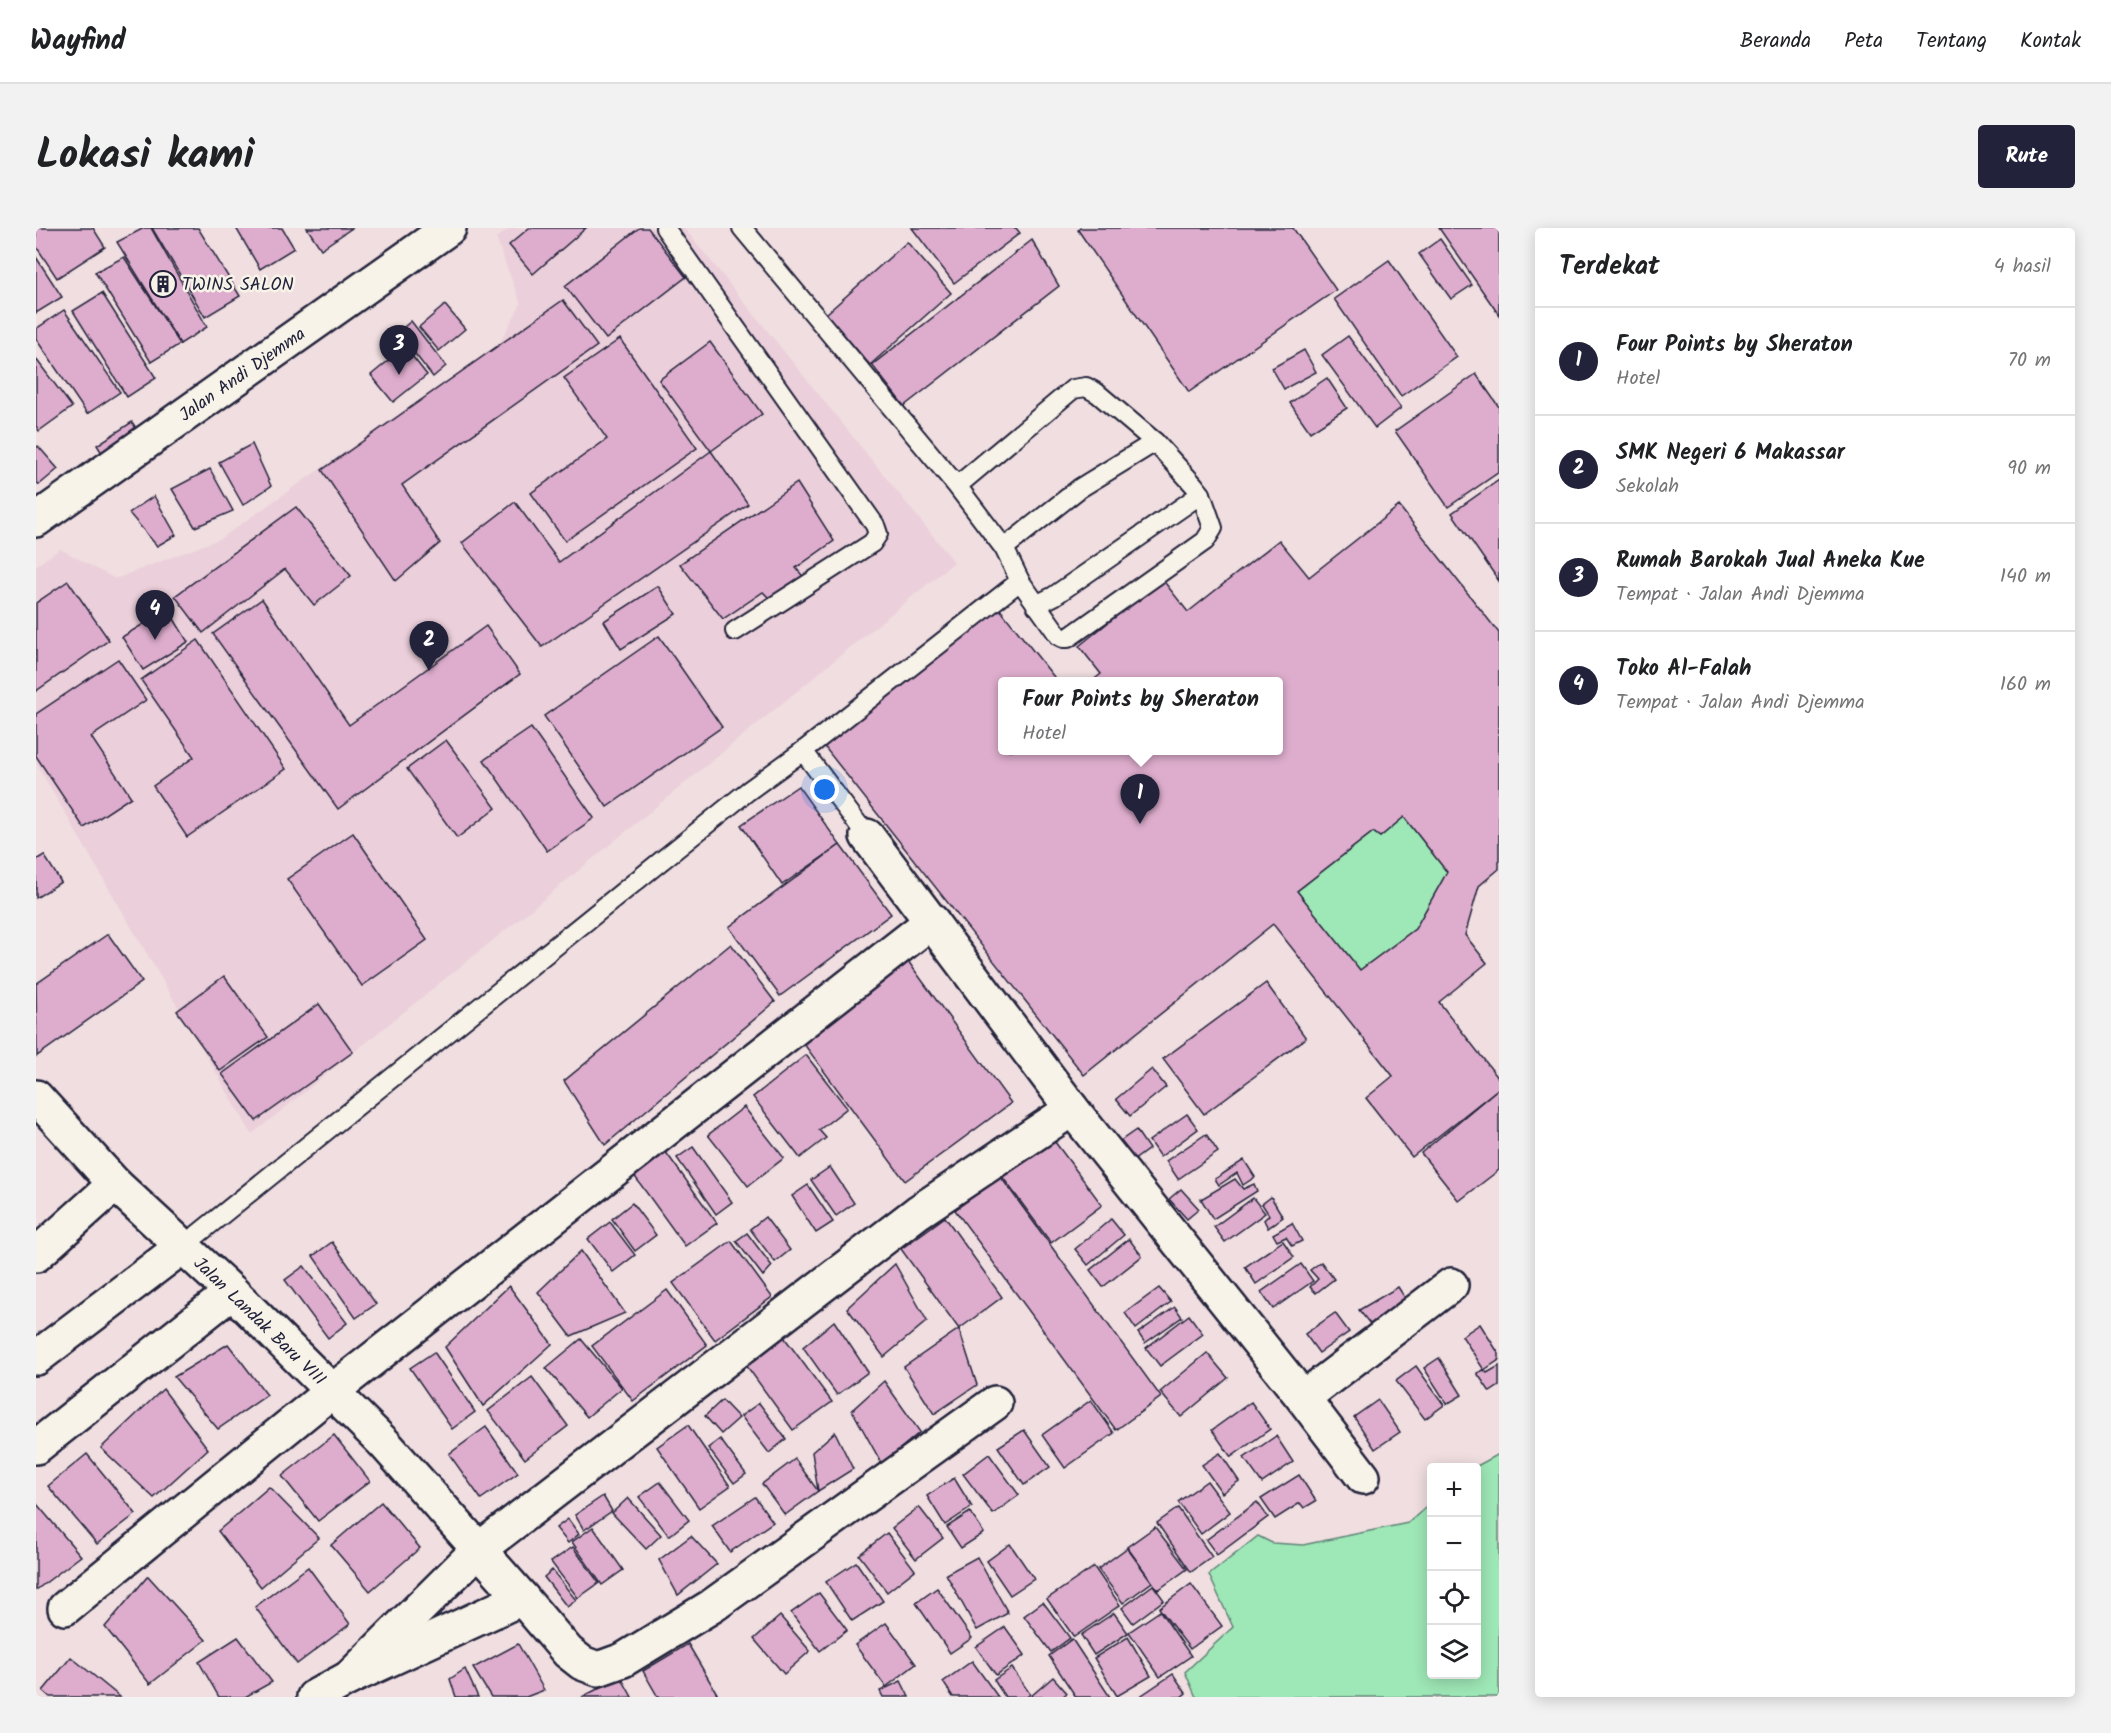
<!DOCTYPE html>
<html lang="id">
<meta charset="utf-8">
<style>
:root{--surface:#fff;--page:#f2f2f2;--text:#202124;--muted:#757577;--line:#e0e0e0;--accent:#22223b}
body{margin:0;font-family:Kalam,sans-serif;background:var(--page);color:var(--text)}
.controls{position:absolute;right:18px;bottom:18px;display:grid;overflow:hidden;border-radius:6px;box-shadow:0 3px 15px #0003}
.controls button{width:54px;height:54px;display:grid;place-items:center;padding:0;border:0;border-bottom:2px solid var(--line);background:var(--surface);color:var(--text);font:30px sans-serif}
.you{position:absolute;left:789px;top:562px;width:21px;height:21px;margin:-15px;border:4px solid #fff;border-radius:50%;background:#1a73e8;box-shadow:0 0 0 9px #1a73e833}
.badge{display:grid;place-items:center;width:39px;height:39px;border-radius:50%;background:var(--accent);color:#fff;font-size:20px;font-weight:700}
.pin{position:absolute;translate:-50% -50px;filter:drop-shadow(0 2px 3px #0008)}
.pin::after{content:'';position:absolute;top:32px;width:21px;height:18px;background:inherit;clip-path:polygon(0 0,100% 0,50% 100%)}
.popup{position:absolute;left:962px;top:449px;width:285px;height:78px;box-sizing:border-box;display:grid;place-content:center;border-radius:6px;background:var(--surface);filter:drop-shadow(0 2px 4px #0005);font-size:20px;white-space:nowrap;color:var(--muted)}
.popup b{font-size:22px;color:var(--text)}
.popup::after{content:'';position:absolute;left:50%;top:100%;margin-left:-12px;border:12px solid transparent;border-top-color:var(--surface)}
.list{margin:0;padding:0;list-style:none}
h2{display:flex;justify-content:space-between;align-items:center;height:78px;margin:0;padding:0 24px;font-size:26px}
h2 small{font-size:20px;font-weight:400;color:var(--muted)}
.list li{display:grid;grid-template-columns:39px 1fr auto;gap:18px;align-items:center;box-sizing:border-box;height:108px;padding:0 24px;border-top:2px solid var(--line)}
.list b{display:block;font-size:22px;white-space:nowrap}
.list p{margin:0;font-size:20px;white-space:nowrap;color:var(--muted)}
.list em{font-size:20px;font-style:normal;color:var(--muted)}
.icon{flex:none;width:33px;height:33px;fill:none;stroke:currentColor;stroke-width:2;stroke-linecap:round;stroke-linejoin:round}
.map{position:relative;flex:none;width:1463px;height:1469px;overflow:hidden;border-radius:6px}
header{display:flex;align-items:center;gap:36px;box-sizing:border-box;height:84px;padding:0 30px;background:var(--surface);border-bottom:2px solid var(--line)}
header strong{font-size:28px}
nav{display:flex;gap:33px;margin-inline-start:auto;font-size:21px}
.intro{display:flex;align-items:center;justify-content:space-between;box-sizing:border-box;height:144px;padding:0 36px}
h1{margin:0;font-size:42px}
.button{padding:15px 27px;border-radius:6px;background:var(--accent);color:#fff;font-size:21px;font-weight:700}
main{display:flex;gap:36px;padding:0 36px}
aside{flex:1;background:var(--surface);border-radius:6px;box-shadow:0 3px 15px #0003}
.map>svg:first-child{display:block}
.built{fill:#ebcfda}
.green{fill:#9ee7b6;stroke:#608478;stroke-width:1.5}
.building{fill:#deadcd;stroke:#22223b;stroke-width:1.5;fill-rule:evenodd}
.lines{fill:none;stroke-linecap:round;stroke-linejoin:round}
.lane-casing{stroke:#22223b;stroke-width:22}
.street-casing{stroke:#22223b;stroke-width:38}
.secondary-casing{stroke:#22223b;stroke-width:38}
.lane{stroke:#f7f3e8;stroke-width:18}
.street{stroke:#f7f3e8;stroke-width:33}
.secondary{stroke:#f7f3e8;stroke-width:33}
.labels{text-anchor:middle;stroke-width:5;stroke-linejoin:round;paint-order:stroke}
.poi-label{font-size:18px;fill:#22223b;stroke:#f7f3e8;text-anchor:start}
.street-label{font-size:18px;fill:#22223b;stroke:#f7f3e8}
</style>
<header>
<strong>Wayfind</strong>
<nav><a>Beranda</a><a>Peta</a><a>Tentang</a><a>Kontak</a></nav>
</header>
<div class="intro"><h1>Lokasi kami</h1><a class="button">Rute</a></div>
<main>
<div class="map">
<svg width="1463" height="1469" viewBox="0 0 1463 1469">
<rect width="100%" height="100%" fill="#f0dee0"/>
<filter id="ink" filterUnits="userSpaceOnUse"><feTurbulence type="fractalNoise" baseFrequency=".0167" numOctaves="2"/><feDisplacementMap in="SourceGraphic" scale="12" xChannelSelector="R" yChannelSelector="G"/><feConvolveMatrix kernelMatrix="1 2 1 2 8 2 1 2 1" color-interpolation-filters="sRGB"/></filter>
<g filter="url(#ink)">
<path class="built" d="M475 0H648L918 334 482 692 216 906 0 535V338L24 321 79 351 184 311 463 116 485 76 460 10Z"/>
<g class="green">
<path d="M1368 589 1411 644 1379 701 1324 742 1261 663 1337 604 1344 609Z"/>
<path d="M1463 1226V1469H1160L1149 1444 1197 1399 1173 1347 1222 1308 1236 1315 1267 1317 1372 1295 1395 1275 1396 1446H1440V1240L1439 1239Z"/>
</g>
<g class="building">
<path d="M0 0H57L69 19 21 50 0 18Z"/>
<path d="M108 0H115L171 99 144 116 81 14Z"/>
<path d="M116 0H162L204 68 169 89Z"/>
<path d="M200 0H246L258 20 224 41Z"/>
<path d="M271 0H316L285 21Z"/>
<path d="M493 0H550L497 46 473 17Z"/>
<path d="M603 0H612L650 49 570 111 529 58Z"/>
<path d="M876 0H980L984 5 918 55Z"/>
<path d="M1044 0H1257L1300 62 1153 164 1042 2Z"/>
<path d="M1403 0H1463V87Z"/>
<path d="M1404 11 1436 57 1415 71 1383 26Z"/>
<path d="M996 12 1023 58 868 178 836 137Z"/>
<path d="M871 14 915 65 834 137 790 86Z"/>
<path d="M0 29 26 69 0 85Z"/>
<path d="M88 29 144 116 115 134 59 44Z"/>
<path d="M1353 32 1421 129 1365 168 1298 71Z"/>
<path d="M66 65 120 150 91 169 37 83Z"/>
<path d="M527 72 561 118 366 257 404 315 360 353 286 242Z"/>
<path d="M409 77 429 101 403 123 383 99Z"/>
<path d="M28 82 84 164 51 186 0 111V101Z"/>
<path d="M375 93 410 138 397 149 362 104Z"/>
<path d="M1312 108 1365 180 1339 200 1286 127Z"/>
<path d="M584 111 661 220 529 313 495 265 571 211 528 150Z"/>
<path d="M674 114 726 186 675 223 623 152Z"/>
<path d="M369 119 391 147 357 174 335 147Z"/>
<path d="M1268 122 1280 144 1248 161 1236 140Z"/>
<path d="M0 131 36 179 3 203 0 198Z"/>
<path d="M1440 146 1463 179V244L1412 279 1359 203Z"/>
<path d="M1291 150 1311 180 1274 204 1254 175Z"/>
<path d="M96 194 108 212 72 235 61 217Z"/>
<path d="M216 216 235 258 207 277 183 234Z"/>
<path d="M2 218 22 241 3 257 0 253V220Z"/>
<path d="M675 223 712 276 506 419 426 315 479 274 523 334Z"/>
<path d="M174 241 197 283 159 299 136 261Z"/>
<path d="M1463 252V353L1416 285Z"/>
<path d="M761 255 798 313 760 340 770 352 738 375 727 364 687 391 644 336Z"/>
<path d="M118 268 140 307 121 318 93 285Z"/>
<path d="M1363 278 1463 405V641L1443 658 1429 707 1451 735 1403 774 1463 851V860L1376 929 1330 870 1357 848 1237 696 1048 847 787 517 963 380 1022 454H966V522H1242V454H1055L1065 446 1043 418 1126 351 1152 384 1243 312 1273 349ZM1368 589 1411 644 1379 701 1324 742 1261 663 1337 604 1344 609Z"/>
<path d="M260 279 315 348 278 377 249 341 167 405 139 368Z"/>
<path d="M32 353 73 412 0 463V375Z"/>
<path d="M622 358 640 386 585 421 568 393Z"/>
<path d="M226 371 313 497 450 398 484 446 302 581 177 406Z"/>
<path d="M132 381 152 414 107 442 86 409Z"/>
<path d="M623 408 686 499 571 579 508 488Z"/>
<path d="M162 412 250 541 151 609 117 558 158 529 105 452Z"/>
<path d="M82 431 110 472 55 509 95 569 48 600 0 528V486Z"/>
<path d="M495 500 558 590 511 623 448 532Z"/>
<path d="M410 512 460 580 421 610 371 541Z"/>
<path d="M762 558 804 617 746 657 705 597Z"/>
<path d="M317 605 391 712 326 758 251 651Z"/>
<path d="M804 617 855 686 744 768 693 699Z"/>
<path d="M8 627 25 654 0 670V632Z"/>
<path d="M72 706 106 754 1 828 0 756Z"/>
<path d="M695 716 739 774 569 917 528 853Z"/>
<path d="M869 729 975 875 869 953 762 808Z"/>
<path d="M188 748 232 809 184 843 141 783Z"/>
<path d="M1230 755 1270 810 1168 886 1127 831Z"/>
<path d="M283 776 317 824 220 893 186 846Z"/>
<path d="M770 827 811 880 783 902 790 910 764 930 717 869Z"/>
<path d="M1116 841 1130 859 1094 888 1080 871Z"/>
<path d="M1463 860V942L1423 973 1385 925Z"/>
<path d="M708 879 748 930 712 958 672 907Z"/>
<path d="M1151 886 1162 901 1124 929 1113 913Z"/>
<path d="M1100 902 1113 921 1094 935 1080 916Z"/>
<path d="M1170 906 1182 924 1142 951 1130 933Z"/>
<path d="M1016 910 1066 977 1015 1015 965 947Z"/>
<path d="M657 919 696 974 680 986 641 930Z"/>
<path d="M629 923 681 995 649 1018 597 946Z"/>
<path d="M1208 932 1219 949 1207 957 1201 945 1183 957 1179 951Z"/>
<path d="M794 939 818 975 800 988 775 952Z"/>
<path d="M964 948 1125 1169 1080 1202 919 982Z"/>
<path d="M1199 951 1207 961 1218 956 1221 963 1177 991 1165 971Z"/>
<path d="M772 957 797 994 780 1005 756 968Z"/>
<path d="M1145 961 1163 981 1151 991 1133 971Z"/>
<path d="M1235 969 1247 989 1232 1000 1228 992 1233 987 1226 976Z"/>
<path d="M1217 970 1229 985 1189 1014 1178 999Z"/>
<path d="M596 975 620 1007 599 1023 576 991Z"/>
<path d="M729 989 754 1022 739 1034 714 1001Z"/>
<path d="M909 989 966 1069 923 1101 865 1021Z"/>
<path d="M1075 991 1088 1007 1052 1037 1039 1021Z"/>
<path d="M574 994 599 1027 577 1044 552 1011Z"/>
<path d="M1256 995 1266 1013 1256 1018 1250 1009 1241 1013 1237 1006Z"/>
<path d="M711 1005 736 1038 727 1048 700 1013Z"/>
<path d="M1093 1011 1106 1028 1067 1059 1054 1042Z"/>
<path d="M695 1013 736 1069 679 1112 637 1055Z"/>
<path d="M1247 1013 1258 1029 1220 1056 1209 1039Z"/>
<path d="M296 1014 340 1076 320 1090 277 1028Z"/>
<path d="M545 1023 589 1085 535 1108 502 1064Z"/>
<path d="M1285 1034 1298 1051 1280 1065 1274 1059 1282 1051 1274 1042Z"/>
<path d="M859 1036 891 1093 848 1129 811 1080Z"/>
<path d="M1265 1036 1277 1053 1237 1081 1225 1064Z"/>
<path d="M268 1038 311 1095 292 1110 249 1052Z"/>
<path d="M473 1058 516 1116 447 1178 409 1119Z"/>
<path d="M1362 1059 1373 1076 1341 1105 1323 1082Z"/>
<path d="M1123 1060 1135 1074 1100 1101 1089 1085Z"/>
<path d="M631 1062 671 1117 597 1173 556 1118Z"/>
<path d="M1139 1079 1146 1089 1109 1115 1102 1105Z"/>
<path d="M1299 1085 1313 1104 1283 1125 1269 1106Z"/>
<path d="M1153 1087 1167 1106 1124 1138 1110 1120Z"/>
<path d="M798 1093 832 1144 801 1167 767 1119Z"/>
<path d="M1444 1096 1463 1126V1132L1448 1142 1426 1108Z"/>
<path d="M923 1101 941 1157 898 1186 868 1139Z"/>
<path d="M748 1109 796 1174 757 1202 710 1137Z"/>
<path d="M545 1111 586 1160 551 1189 510 1140Z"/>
<path d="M192 1116 231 1167 182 1201 138 1149Z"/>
<path d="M398 1124 439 1184 416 1201 374 1140Z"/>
<path d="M1171 1125 1192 1150 1145 1189 1124 1164Z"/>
<path d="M1403 1130 1426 1167 1411 1176 1388 1140Z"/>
<path d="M1380 1138 1408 1177 1389 1191 1360 1153Z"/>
<path d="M1463 1138V1158L1454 1164 1441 1145 1448 1142 1451 1145Z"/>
<path d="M496 1149 532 1198 489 1231 452 1183Z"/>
<path d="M848 1153 884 1204 846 1236 816 1182Z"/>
<path d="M127 1161 172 1221 118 1270 65 1220Z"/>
<path d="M686 1172 703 1190 685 1206 669 1188Z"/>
<path d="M1055 1172 1078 1205 1029 1240 1006 1207Z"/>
<path d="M1342 1172 1364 1204 1339 1221 1318 1189Z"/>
<path d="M1215 1174 1234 1201 1195 1229 1176 1202Z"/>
<path d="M723 1175 750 1211 733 1225 705 1188Z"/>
<path d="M652 1197 694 1258 663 1280 621 1219Z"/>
<path d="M450 1199 482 1245 445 1271 413 1226Z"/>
<path d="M988 1202 1014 1239 988 1257 962 1219Z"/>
<path d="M799 1204 817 1241 782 1263 776 1224Z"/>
<path d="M298 1207 334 1253 282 1293 246 1248Z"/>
<path d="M1240 1208 1257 1234 1226 1255 1208 1230Z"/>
<path d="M684 1211 710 1246 698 1255 672 1220Z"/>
<path d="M1184 1225 1203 1253 1186 1265 1166 1237Z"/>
<path d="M51 1226 100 1286 61 1316 12 1258Z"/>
<path d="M953 1226 983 1267 957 1286 927 1246Z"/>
<path d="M759 1231 782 1263 749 1287 726 1256Z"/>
<path d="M1263 1247 1280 1273 1268 1280 1264 1275 1239 1291 1225 1271Z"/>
<path d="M918 1250 936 1279 909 1297 891 1268Z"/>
<path d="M1171 1253 1194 1284 1165 1306 1142 1274Z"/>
<path d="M624 1254 653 1292 633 1308 603 1269Z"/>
<path d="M233 1259 283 1310 225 1359 182 1303Z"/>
<path d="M567 1268 576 1283 548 1302 539 1287Z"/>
<path d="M719 1269 737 1294 694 1324 676 1298Z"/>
<path d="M592 1270 625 1307 610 1321 576 1285Z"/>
<path d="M345 1274 384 1320 334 1363 295 1317Z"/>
<path d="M1221 1274 1232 1289 1181 1327 1170 1312Z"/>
<path d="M0 1275 45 1328 0 1362Z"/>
<path d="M883 1279 907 1310 880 1331 856 1300Z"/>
<path d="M1142 1280 1176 1329 1155 1344 1121 1295Z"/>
<path d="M934 1284 948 1305 925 1320 911 1299Z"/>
<path d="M532 1291 543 1306 532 1315 520 1300Z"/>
<path d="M557 1299 587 1342 566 1357 536 1314Z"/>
<path d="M1119 1299 1151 1341 1122 1362 1091 1319Z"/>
<path d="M851 1305 879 1342 851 1364 823 1327Z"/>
<path d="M655 1308 681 1336 642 1367 623 1332Z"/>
<path d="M974 1316 998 1351 974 1367 951 1333Z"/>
<path d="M537 1319 563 1355 542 1370 515 1334Z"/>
<path d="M1091 1320 1116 1354 1087 1375 1062 1341Z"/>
<path d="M941 1329 972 1385 941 1402 910 1346Z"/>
<path d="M820 1334 847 1373 816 1393 790 1354Z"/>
<path d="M272 1339 314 1396 261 1436 219 1379Z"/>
<path d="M1058 1339 1084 1377 1038 1409 1011 1371Z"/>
<path d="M516 1342 540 1372 531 1379 508 1349Z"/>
<path d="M112 1348 170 1412 114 1456 69 1399Z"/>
<path d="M1155 1356 1186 1398 1154 1421 1123 1380Z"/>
<path d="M1117 1357 1128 1372 1097 1395 1086 1380Z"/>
<path d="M901 1360 936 1410 914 1425 880 1375Z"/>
<path d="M783 1365 811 1402 784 1423 755 1385Z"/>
<path d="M1007 1374 1034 1410 1015 1424 988 1388Z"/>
<path d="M1124 1383 1155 1428 1124 1449 1093 1404Z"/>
<path d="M1078 1385 1092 1405 1058 1427 1045 1407Z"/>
<path d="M744 1388 774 1423 748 1446 718 1411Z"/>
<path d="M850 1395 880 1436 850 1459 819 1417Z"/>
<path d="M969 1399 989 1427 960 1447 940 1419Z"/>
<path d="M202 1409 236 1454 209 1469H183L163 1434Z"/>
<path d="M1092 1409 1115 1448 1081 1468 1058 1430Z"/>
<path d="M1036 1411 1074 1469H1040L1013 1428Z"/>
<path d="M482 1416 508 1462 490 1469H455L437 1440Z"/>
<path d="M652 1416 683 1469H622L607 1443Z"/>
<path d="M35 1429 84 1469H14L7 1463Z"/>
<path d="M936 1433 962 1469H917L907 1454Z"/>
<path d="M976 1440 994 1466 991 1469H969L958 1452Z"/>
<path d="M429 1441 442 1469H420L414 1451Z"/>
<path d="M1137 1446 1150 1465 1145 1469H1103Z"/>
<path d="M585 1449 596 1469H546Z"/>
<path d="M1017 1449 1031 1465 1026 1469H994Z"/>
<path d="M865 1453 873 1469H847L844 1463Z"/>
</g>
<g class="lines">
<defs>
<g id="lane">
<path d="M629 0 839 297 842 306 836 315 699 403"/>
<path d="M706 0 921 258 968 320 984 353 1023 408 1027 410H1032L1169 313 1177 300 1165 266 1158 257 1119 214 1061 165 1050 159 1037 161 921 258"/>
<path d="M968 320 1044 260 1119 214"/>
<path d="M1000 377 1018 368 1165 266"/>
<path d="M767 523 831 608"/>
<path d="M146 1019 712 563 767 523 984 353"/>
</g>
<g id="street">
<path d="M831 608 1036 881 1267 1170 1327 1249"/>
<path d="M0 869 79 956 196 1064 349 1216 486 1370 532 1424 546 1435 562 1441 587 1432 676 1378 959 1175"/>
<path d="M0 1027 79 956"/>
<path d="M0 1130 146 1019"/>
<path d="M1267 1170 1415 1057"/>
<path d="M0 1219 196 1064"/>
<path d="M29 1380 296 1163 896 693"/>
<path d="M313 1450 442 1322 882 984 1036 881"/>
<path d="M278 1469 313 1450 486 1370"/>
</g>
<path id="secondary" d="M0 292 413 0"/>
</defs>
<use href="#lane" class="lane-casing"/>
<use href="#street" class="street-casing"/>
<use href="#secondary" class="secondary-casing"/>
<use href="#lane" class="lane"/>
<use href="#street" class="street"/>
<use href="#secondary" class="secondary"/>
</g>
</g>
<defs>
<symbol id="building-ring" viewBox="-11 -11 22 22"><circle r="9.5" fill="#f7f3e8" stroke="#22223b" stroke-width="1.5"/><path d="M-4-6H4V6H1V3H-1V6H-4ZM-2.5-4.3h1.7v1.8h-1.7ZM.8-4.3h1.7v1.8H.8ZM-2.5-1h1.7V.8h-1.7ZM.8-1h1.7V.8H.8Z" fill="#22223b"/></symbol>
</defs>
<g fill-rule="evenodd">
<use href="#building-ring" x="112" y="41" width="30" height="30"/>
</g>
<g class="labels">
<g class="poi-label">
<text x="146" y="62">TWINS SALON</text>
</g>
<g class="street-label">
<text transform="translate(206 146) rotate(-35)" y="6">Jalan Andi Djemma</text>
<text transform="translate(224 1093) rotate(44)" y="6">Jalan Landak Baru VIII</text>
</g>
</g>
</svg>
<div class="controls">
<button>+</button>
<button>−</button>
<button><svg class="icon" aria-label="locate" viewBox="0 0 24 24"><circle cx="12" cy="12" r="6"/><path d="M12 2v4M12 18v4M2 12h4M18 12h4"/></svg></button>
<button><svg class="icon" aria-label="layers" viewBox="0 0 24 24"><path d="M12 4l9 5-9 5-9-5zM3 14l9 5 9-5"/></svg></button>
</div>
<div class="you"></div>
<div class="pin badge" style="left:1104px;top:596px">1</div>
<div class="popup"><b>Four Points by Sheraton</b>Hotel</div>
<div class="pin badge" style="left:393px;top:443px">2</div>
<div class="pin badge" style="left:363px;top:147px">3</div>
<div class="pin badge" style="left:119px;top:412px">4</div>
</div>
<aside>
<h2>Terdekat<small>4 hasil</small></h2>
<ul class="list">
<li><span class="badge">1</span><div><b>Four Points by Sheraton</b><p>Hotel</p></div><em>70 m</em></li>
<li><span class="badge">2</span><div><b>SMK Negeri 6 Makassar</b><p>Sekolah</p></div><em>90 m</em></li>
<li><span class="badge">3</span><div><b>Rumah Barokah Jual Aneka Kue</b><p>Tempat · Jalan Andi Djemma</p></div><em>140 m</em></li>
<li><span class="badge">4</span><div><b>Toko Al-Falah</b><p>Tempat · Jalan Andi Djemma</p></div><em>160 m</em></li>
</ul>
</aside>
</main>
